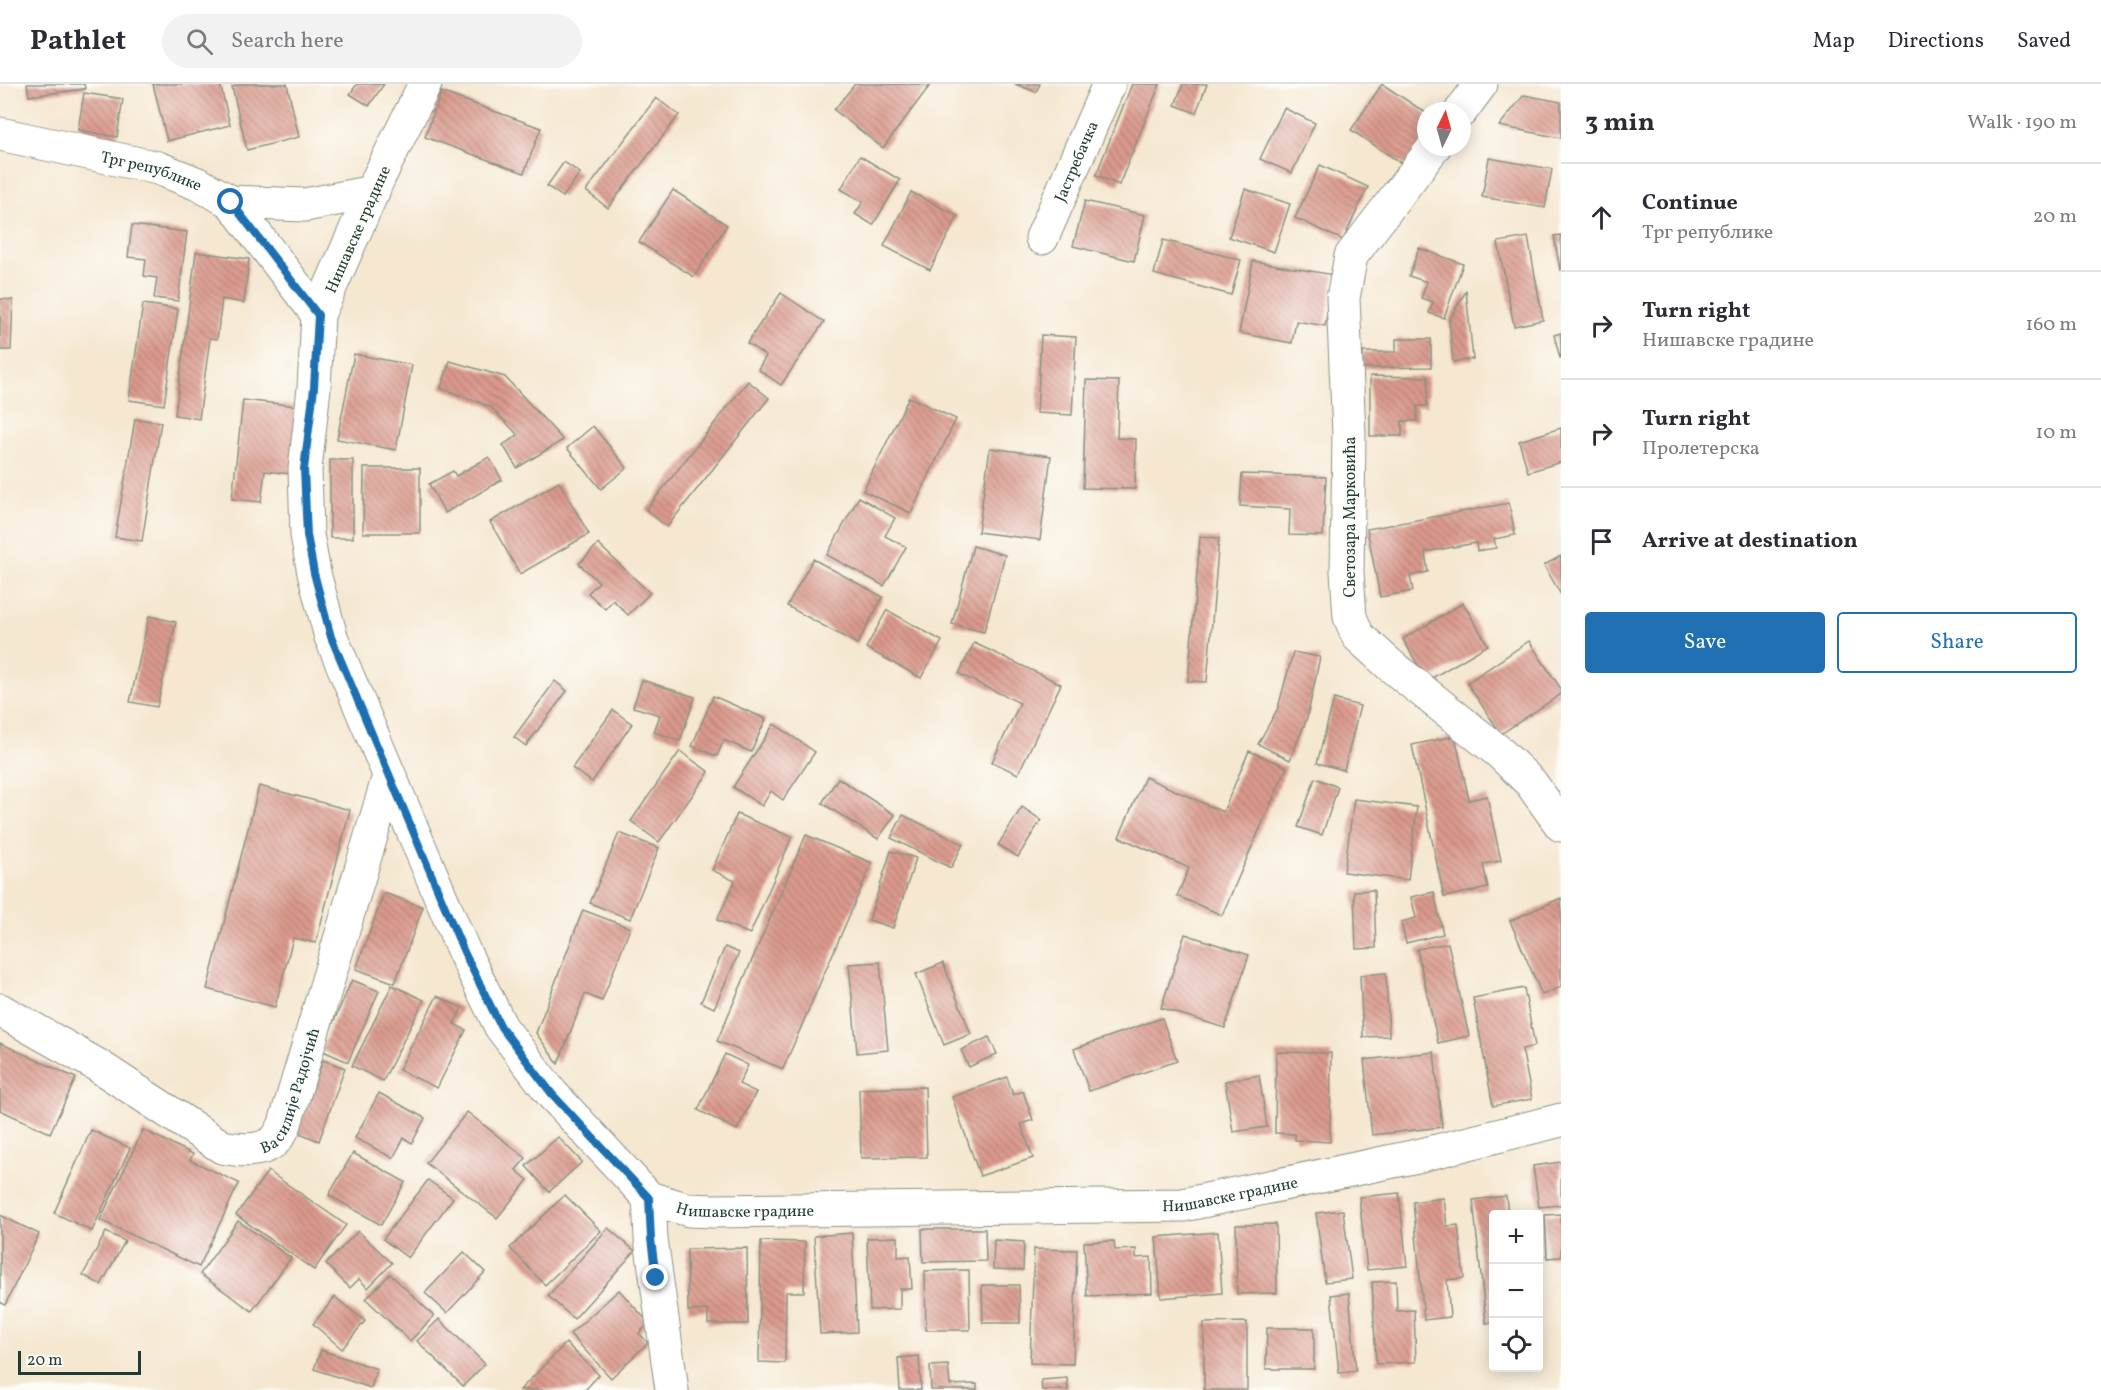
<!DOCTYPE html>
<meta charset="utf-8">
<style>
:root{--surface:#fff;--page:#f2f2f3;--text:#2b2b33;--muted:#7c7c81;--line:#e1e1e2;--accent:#1f6fb2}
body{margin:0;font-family:Vollkorn,serif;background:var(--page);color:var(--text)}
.controls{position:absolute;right:18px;bottom:18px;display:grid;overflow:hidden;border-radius:6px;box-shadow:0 3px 15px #0003}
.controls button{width:54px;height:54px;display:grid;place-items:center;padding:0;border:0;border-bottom:2px solid var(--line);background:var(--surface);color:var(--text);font:30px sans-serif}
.compass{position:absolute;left:1417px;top:18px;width:54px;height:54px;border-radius:50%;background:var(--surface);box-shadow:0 3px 15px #0003;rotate:5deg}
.scale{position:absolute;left:18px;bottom:15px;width:123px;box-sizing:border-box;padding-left:6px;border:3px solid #1f3d34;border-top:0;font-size:16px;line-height:21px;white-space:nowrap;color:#1f3d34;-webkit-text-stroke:4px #fdfcf7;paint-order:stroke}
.stop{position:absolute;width:18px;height:18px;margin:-14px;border:4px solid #1f6fb2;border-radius:50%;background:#fff}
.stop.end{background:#1f6fb2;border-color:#fff;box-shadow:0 2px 6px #0008}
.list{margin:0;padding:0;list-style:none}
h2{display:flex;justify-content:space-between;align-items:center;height:78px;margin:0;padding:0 24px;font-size:26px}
h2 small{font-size:20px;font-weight:400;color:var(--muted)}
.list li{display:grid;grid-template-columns:39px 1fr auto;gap:18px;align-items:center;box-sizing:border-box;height:108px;padding:0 24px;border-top:2px solid var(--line)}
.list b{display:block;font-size:22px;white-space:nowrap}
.list p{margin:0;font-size:20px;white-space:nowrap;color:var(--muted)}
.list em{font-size:20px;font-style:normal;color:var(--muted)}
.actions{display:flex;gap:12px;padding:18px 24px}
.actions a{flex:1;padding:14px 0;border:2px solid var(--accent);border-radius:6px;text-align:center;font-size:21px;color:var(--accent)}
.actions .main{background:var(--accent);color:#fff}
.icon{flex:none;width:33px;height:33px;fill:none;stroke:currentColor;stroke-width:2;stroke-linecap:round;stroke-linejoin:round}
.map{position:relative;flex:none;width:1561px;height:1306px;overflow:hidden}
header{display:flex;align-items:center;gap:36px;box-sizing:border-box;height:84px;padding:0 30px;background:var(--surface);border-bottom:2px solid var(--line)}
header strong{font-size:28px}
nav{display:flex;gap:33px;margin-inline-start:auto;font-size:21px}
.search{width:420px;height:54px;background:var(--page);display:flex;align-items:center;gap:15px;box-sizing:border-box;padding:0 21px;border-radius:33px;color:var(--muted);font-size:22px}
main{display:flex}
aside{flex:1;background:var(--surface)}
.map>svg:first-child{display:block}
.building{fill:url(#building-back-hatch)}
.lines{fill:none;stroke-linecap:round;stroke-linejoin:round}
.minor-casing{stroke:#8a9282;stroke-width:35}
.minor{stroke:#fff;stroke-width:33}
.route{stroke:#1f6fb2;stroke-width:8}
.labels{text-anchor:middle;stroke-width:4.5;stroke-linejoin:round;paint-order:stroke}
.street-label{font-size:16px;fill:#1f3d34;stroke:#fdfcf7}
</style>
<header>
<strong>Pathlet</strong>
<div class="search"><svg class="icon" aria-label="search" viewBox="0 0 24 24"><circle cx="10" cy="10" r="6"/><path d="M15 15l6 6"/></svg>Search here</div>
<nav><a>Map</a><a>Directions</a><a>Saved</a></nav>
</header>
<main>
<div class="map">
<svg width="1561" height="1306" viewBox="0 0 1561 1306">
<defs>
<pattern id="building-back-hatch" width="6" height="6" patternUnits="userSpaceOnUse" patternTransform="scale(1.5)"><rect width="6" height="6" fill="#db9a8d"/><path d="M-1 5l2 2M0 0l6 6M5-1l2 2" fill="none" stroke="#b17f74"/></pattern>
</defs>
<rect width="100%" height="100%" fill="#fdfcf7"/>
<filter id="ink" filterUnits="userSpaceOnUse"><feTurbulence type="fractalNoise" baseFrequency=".0167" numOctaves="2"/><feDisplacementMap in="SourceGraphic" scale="12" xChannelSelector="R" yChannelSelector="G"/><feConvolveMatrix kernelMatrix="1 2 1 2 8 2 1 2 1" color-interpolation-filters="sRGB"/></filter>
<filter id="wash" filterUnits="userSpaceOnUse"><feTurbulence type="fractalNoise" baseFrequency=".008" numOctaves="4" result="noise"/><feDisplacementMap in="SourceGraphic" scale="24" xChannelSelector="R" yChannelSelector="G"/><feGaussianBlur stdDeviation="1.35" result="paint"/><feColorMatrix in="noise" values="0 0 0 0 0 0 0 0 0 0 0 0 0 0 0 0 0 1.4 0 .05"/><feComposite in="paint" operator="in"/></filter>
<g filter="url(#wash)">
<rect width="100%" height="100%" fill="#f5e7d0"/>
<g id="blocks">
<g class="building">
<path d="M27 0H84L85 5 29 12Z"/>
<path d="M153 0H220L230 41 167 57Z"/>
<path d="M243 0H287L299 53 247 66 232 3Z"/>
<path d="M357 0H384L369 22 350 10Z"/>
<path d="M855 0H931L883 64 834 26Z"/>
<path d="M1015 0H1040L1036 8Z"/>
<path d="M1132 0H1160L1119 101 1096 91Z"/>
<path d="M1183 0H1207L1196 29 1175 21Z"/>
<path d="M1382 0 1426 29V55L1407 83 1351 46Z"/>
<path d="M441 8 541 44 524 89 425 53Z"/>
<path d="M84 9 123 15 117 53 78 46Z"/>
<path d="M1524 11 1561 18V54L1499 42Z"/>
<path d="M656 14 679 31 608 124 586 107Z"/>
<path d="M1284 24 1315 39 1292 89 1260 75Z"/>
<path d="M860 72 900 96 873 141 855 130 863 118 841 105Z"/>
<path d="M1489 74 1552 85 1545 124 1482 113Z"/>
<path d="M564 78 580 89 563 113 547 102Z"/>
<path d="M1320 81 1368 103 1343 156 1295 134Z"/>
<path d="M1245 105 1290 120 1274 168 1229 153Z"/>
<path d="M673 106 727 141 694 193 639 158Z"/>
<path d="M911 108 958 132 930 186 884 162Z"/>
<path d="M1085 117 1145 131 1134 177 1073 162Z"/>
<path d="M132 141 187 148 178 217 154 214 157 194 144 192 146 175 128 173Z"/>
<path d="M1561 151V186H1560L1554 152Z"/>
<path d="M1528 153 1543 236 1514 242 1498 158Z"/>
<path d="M1163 156 1241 176 1231 211 1154 190Z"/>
<path d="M1419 164 1463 180 1444 234 1429 229 1433 218 1421 214 1427 198 1409 192Z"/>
<path d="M196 168 249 175 244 219 222 215 217 255 210 254 199 335 175 331Z"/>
<path d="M1253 177 1334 191 1325 242 1296 237 1292 259 1239 249Z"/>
<path d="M1466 207 1473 275 1453 278 1449 236Z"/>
<path d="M781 209 824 238 781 301 758 285 766 272 747 259Z"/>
<path d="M0 215 13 216 11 266H0Z"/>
<path d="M143 220 178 225 164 321 129 316Z"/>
<path d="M1561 249V274H1560L1554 251Z"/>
<path d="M1041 251 1076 253 1072 331 1037 329Z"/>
<path d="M1396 255H1431V283L1363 284V268H1396Z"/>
<path d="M354 270 412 281 396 366 337 355Z"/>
<path d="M450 277 505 293 563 356 517 384 503 361 518 351 491 323 441 304Z"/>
<path d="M1370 292 1428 293 1427 322H1417V337H1402V352H1370Z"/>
<path d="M1086 296 1119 297 1117 354 1136 355 1135 405 1083 404Z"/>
<path d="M748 297 769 314 667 443 646 426Z"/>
<path d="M909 313 956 335 911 429 863 407Z"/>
<path d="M243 316 298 322 291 390 265 387 261 418 232 415Z"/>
<path d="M135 335 161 338 142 457 115 453Z"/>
<path d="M593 342 627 384 601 405 567 364Z"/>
<path d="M1561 344V378L1528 388 1519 357Z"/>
<path d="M990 364 1051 372 1040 456 978 448Z"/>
<path d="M489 373 502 396 445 429 429 400 453 387 456 392Z"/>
<rect x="330" y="376" width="23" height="78"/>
<path d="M364 384H420V449H363Z"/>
<path d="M1242 390 1326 393 1323 452 1289 451 1290 425 1240 422Z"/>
<path d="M559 398 589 450 520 490 490 438Z"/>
<path d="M859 413 895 434 885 452 906 463 884 502 827 471Z"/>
<path d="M1509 419 1515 451 1494 455 1496 464 1477 467 1476 459 1425 468 1428 488 1410 492 1413 507 1380 513 1367 445Z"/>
<path d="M1200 453 1219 454 1207 598 1188 597Z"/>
<path d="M598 460 650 509 628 531 613 516 605 525 588 509 599 498 579 480Z"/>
<path d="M973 462 1005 471 984 548 952 540Z"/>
<path d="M1561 472V511L1544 481Z"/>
<path d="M813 475 883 513 857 560 787 522Z"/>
<path d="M1463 519 1488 561 1427 597 1403 555Z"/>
<path d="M887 526 942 557 921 594 866 564Z"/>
<path d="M149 532 176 538 157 623 130 618Z"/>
<path d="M1529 557 1561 605V610L1501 650 1467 599Z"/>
<path d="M974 559 1061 600 1018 690 992 678 1020 619 959 590Z"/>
<path d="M1293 568 1320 573 1307 634 1290 676 1258 660 1278 624Z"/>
<path d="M642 596 695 613 680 657 654 648 660 631 633 623Z"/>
<path d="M555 597 567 607 526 662 514 653Z"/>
<path d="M713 612 766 635 751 668 724 656 717 672 692 662Z"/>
<path d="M1334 615 1360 622 1344 686 1317 679Z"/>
<path d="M613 626 632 640 592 698 572 684Z"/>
<path d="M774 640 815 668 783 716 771 707 762 722 733 703Z"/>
<path d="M1455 652 1469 716 1487 712 1501 777 1483 780 1488 804 1444 813 1412 661Z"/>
<path d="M680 667 709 688 659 758 631 737Z"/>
<path d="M1249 667 1287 683 1222 831 1177 812 1189 784 1119 753 1145 693 1223 728Z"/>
<path d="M838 694 895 731 878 755 822 719Z"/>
<path d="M1315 694 1338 703 1322 751 1298 743Z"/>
<path d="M259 702 350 726 316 859 293 854 275 923 207 905Z"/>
<path d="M1354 715 1417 723 1408 796 1344 788Z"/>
<path d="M1022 723 1041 736 1018 773 998 761Z"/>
<path d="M737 730 792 753 750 850 717 836 735 797 712 786Z"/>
<path d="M903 731 963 760 951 784 891 754Z"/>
<path d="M619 749 659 764 630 835 590 819Z"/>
<path d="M806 751 872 779 783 985 717 957Z"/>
<path d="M891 767 916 774 893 844 869 836Z"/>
<path d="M1374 806 1376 864 1356 865 1354 807Z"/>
<path d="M1434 808 1443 850 1406 859 1401 838 1416 834 1411 813Z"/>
<path d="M384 809 423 823 395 899 356 885Z"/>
<path d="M1561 814V903L1542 911 1510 837Z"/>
<path d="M583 826 630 844 602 917 585 910 558 980 536 949Z"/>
<path d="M1185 850 1249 871 1225 944 1161 924Z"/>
<path d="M1448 859 1469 952 1438 959 1417 865Z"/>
<path d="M725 863 739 869 714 924 701 918Z"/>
<path d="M880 878 888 966 857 969 849 880Z"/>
<path d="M943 879 971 950 944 961 916 890Z"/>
<path d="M1386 889 1389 952 1363 953 1360 891Z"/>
<path d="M352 896 379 907 348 978 321 966Z"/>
<path d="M392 901 424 916 383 997 352 982Z"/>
<path d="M1524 904 1535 962 1522 965 1532 1015 1493 1022 1473 914Z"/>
<path d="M437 912 462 924 454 940 466 946 437 1004 399 986Z"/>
<path d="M1162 934 1177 977 1089 1007 1074 965Z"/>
<path d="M989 953 997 970 969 983 961 966Z"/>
<path d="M0 959 76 994 50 1049 0 1026Z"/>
<path d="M1276 968 1331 969 1330 1058 1295 1056V1050L1275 1049Z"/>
<path d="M1434 968 1442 1043 1372 1051 1364 976Z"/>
<path d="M725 970 748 981 739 1000 756 1008 737 1046 698 1026Z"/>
<path d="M323 976 345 984 319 1057 297 1048Z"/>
<path d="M1259 991 1267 1043 1233 1048 1225 997Z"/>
<path d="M1007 993 1013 1011 1023 1007 1033 1036 1021 1040 1033 1074 980 1092 952 1013Z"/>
<path d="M925 1003 927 1073 861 1074 859 1005Z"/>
<path d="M379 1009 425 1034 412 1059 404 1054 393 1074 355 1054Z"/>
<path d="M467 1028 526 1074 516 1086 528 1096 497 1134 426 1079Z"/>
<path d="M91 1046 130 1064 92 1147 54 1129Z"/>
<path d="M143 1046 193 1070 190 1076 239 1099 199 1183 100 1136Z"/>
<path d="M558 1053 582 1078 549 1108 526 1082Z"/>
<path d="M353 1069 405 1098 381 1141 329 1111Z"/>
<path d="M1561 1078V1121L1539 1123 1533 1082Z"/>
<path d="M268 1087 346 1141 314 1186 236 1131Z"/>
<path d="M428 1096 453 1114 408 1174 383 1155Z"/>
<path d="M1399 1109 1407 1182 1367 1186 1359 1113Z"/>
<path d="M565 1111 601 1147 545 1201 510 1164Z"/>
<path d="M1506 1112 1508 1130H1494V1239H1486L1473 1116Z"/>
<path d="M1444 1114 1447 1142 1458 1141 1464 1194 1447 1196 1450 1233 1424 1236 1413 1118Z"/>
<path d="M1343 1126 1352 1195 1325 1198 1316 1129Z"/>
<path d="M1561 1130V1173L1547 1174 1545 1131Z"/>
<path d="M0 1131 39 1150 5 1221 0 1218Z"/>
<path d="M238 1137 291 1174 252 1227 200 1190Z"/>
<path d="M1276 1140 1277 1209 1237 1210 1236 1141Z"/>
<path d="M608 1144 635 1167 574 1235 548 1212Z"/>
<path d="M922 1145H985L986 1177 923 1178Z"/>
<path d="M358 1147 392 1179 368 1204 359 1195 350 1204 326 1180Z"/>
<path d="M106 1148 125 1157 101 1201 83 1191Z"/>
<path d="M1218 1148 1222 1209 1161 1214 1156 1153Z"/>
<path d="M852 1149 857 1248 820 1250 814 1152Z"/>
<path d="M898 1153V1173L910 1172 912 1205H900V1225L870 1226 867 1154Z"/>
<path d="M994 1156 1024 1158 1023 1186 993 1185Z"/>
<path d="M761 1157 805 1158 804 1208H786L785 1279 759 1278Z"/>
<path d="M1114 1157 1115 1166 1136 1165V1174L1151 1173 1152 1209 1087 1212 1084 1158Z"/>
<path d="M747 1164 748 1240H708V1226L688 1227 687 1165Z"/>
<path d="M1034 1165 1077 1166 1073 1280 1030 1279Z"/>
<path d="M464 1168 485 1188 447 1229 425 1209Z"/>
<path d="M969 1186 970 1246H926L925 1187Z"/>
<path d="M390 1190 434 1232 410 1257 366 1215Z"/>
<path d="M1396 1197 1397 1227 1414 1226 1416 1278 1376 1280 1372 1198Z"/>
<path d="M982 1201H1019L1020 1239H983Z"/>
<path d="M619 1206 649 1239 639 1249 648 1259 611 1294 570 1250Z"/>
<path d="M1349 1209 1356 1287 1339 1289 1331 1211Z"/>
<path d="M335 1213 365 1237 342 1265 313 1240Z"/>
<path d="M439 1235 485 1280 463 1302 417 1257Z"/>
<path d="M1247 1238V1306H1204V1239Z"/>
<path d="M1267 1244H1314V1285H1266Z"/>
<path d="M566 1259 599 1291 585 1306H520Z"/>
<path d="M321 1266 377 1285 371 1304 314 1285Z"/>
<path d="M919 1272 921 1306H900L898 1274Z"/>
<path d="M948 1281 950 1301 977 1300V1306H931L930 1282Z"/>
<path d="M1067 1294 1068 1306H1042L1041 1296Z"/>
</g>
</g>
</g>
<g filter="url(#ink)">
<use href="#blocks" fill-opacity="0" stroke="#8a9282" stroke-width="1.5"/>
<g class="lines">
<defs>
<g id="minor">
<path id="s1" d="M425 0 378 95 318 231 314 304 305 385 307 451 314 489 331 553 464 868 501 943 552 1010 649 1114 689 1126 714 1127 1183 1121 1417 1072 1561 1036"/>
<path d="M1461 27 1481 0"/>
<path id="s2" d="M0 50 158 84 198 100 231 118 318 231"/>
<path d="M1434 63 1351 172 1343 214 1349 350 1347 488 1350 533 1358 552 1390 581 1499 668 1531 699 1561 741"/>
<path d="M231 118 305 121 373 108"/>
<path id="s3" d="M1042 154 1109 0"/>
<path id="s4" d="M0 926 97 981 222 1063C237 1066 259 1069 273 1058 278 1055 281 1047 284 1043L389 692"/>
<path d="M649 1114 651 1155 672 1306"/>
</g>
</defs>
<use href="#minor" class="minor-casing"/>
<use href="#minor" class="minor"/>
</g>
</g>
<g class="lines" filter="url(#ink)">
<path class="route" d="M231 118 318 231 314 304 304 385 307 451 314 489 331 553 464 868 501 943 552 1010 649 1114 651 1155 656 1194"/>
</g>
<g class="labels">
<g class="street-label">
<text dy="6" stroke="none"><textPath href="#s3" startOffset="84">Јастребачка</textPath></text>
<text dy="6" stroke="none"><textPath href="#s2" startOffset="156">Трг републике</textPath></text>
<text transform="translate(357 145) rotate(-66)" y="6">Нишавске градине</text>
<text transform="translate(1349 433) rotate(-90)" y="6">Светозара Марковића</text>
<text dy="6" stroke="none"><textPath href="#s4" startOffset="368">Василије Радојчић</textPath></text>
<text dy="6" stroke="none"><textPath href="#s1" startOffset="1816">Нишавске градине</textPath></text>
<text dy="6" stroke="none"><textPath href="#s1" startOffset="1330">Нишавске градине</textPath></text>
</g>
</g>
</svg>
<div class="controls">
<button>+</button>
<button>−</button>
<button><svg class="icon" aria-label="locate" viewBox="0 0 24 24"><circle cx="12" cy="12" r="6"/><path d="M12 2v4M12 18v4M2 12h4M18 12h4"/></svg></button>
</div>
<svg class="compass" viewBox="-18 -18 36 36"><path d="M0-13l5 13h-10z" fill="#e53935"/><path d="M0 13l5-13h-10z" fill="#7c7c81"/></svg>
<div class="scale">20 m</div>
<div class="stop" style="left:231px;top:118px"></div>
<div class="stop end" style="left:656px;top:1194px"></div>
</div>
<aside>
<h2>3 min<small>Walk · 190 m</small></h2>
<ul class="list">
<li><svg class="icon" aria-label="ahead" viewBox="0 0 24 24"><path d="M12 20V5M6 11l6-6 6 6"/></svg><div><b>Continue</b><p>Трг републике</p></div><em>20 m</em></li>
<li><svg class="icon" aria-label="right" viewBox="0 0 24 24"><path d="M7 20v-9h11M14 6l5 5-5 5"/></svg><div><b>Turn right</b><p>Нишавске градине</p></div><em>160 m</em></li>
<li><svg class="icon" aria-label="right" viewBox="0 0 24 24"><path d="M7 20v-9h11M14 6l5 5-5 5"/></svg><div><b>Turn right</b><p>Пролетерска</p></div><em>10 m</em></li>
<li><svg class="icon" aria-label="arrive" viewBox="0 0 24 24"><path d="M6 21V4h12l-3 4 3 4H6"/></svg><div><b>Arrive at destination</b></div></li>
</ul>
<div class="actions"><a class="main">Save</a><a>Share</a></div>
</aside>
</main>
